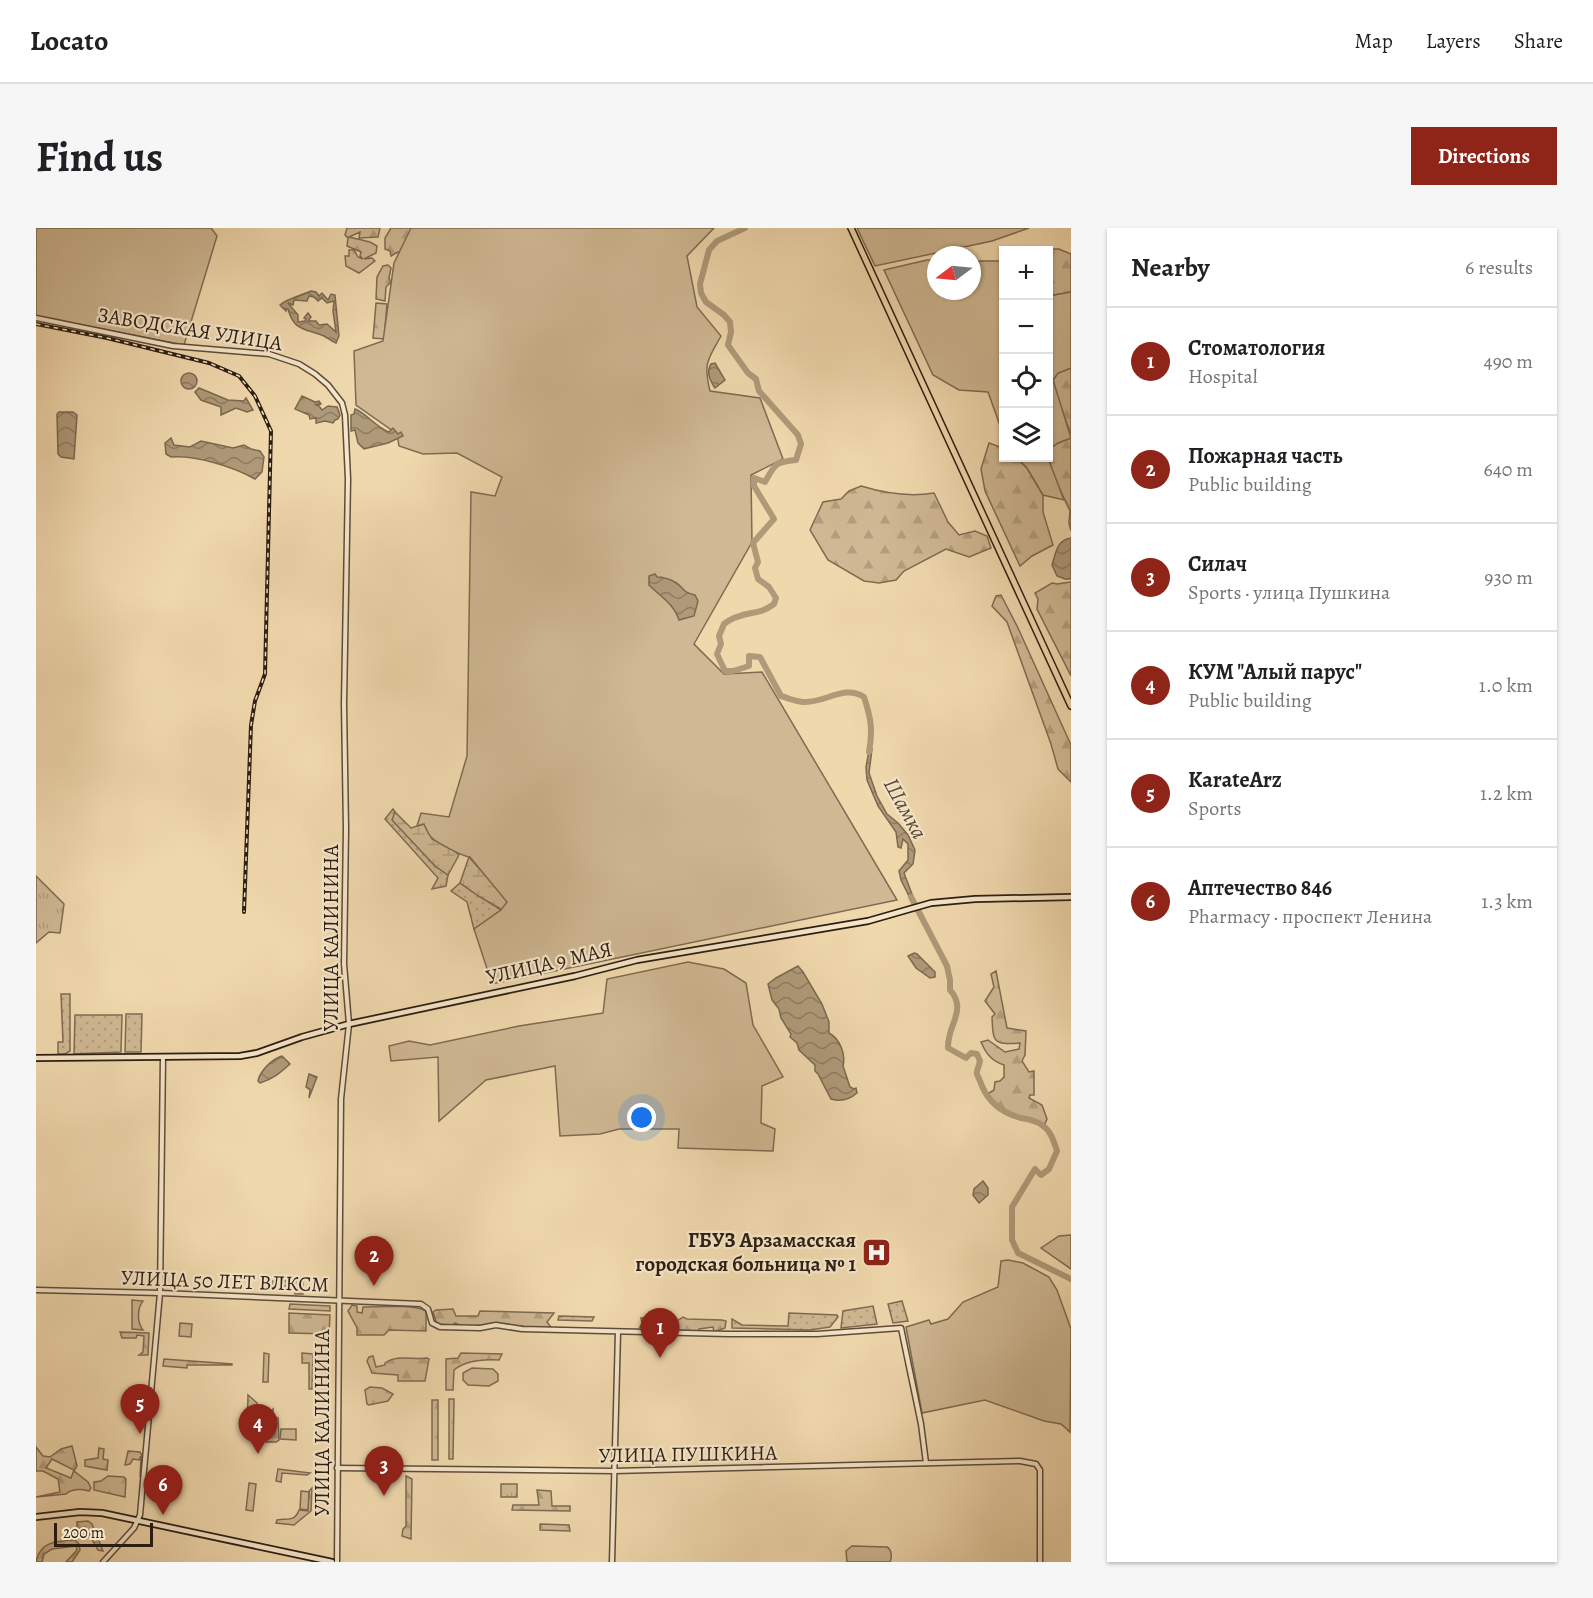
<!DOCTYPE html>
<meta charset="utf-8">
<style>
:root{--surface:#fff;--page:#f6f6f6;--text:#202124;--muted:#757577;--line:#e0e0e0;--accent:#8f2418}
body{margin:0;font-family:Alegreya,serif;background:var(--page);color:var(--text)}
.controls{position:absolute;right:18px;top:18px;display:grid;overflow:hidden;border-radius:0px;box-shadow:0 2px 4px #0004}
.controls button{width:54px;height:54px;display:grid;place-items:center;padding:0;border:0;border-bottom:2px solid var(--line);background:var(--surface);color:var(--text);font:30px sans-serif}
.compass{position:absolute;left:891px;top:18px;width:54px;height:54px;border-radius:50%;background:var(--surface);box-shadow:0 2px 4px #0004;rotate:254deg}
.scale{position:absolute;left:18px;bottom:15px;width:99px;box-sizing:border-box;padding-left:6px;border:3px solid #2d1e12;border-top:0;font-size:16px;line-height:21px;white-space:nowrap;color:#2d1e12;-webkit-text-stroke:4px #f5e6ca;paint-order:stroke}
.you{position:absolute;left:606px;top:890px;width:21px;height:21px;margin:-15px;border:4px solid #fff;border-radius:50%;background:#1a73e8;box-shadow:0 0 0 9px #1a73e833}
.badge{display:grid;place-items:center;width:39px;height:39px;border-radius:50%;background:var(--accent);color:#fff;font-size:20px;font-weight:700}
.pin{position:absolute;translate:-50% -50px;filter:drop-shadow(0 2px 3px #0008)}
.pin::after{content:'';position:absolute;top:32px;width:21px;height:18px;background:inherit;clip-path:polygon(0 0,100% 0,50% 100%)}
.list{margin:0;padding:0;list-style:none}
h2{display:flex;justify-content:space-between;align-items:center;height:78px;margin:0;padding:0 24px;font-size:26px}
h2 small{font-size:20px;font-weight:400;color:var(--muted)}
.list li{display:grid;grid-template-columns:39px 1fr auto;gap:18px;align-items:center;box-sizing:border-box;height:108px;padding:0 24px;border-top:2px solid var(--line)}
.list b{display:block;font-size:22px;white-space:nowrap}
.list p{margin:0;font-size:20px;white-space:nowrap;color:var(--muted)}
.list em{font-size:20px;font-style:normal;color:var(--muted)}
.icon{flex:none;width:33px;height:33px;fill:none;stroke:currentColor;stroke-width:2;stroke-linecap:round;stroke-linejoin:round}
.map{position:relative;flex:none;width:1035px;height:1334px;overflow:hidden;border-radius:0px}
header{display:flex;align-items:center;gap:36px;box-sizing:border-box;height:84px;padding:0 30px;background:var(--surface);border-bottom:2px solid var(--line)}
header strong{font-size:28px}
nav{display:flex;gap:33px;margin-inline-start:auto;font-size:21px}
.intro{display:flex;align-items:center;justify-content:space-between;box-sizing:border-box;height:144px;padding:0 36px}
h1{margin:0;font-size:42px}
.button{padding:15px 27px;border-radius:0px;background:var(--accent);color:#fff;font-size:21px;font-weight:700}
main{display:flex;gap:36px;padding:0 36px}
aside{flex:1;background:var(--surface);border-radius:0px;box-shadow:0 2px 4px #0004}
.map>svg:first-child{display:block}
.grass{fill:url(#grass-dots);stroke:#7e6b52;stroke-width:1.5}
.forest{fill:url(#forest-firs);stroke:#7e6b52;stroke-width:1.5;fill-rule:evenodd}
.wetland{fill:url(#wetland-marsh);stroke:#7e6b52;stroke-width:1.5}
.park{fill:url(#park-tufts);stroke:#7e6b52;stroke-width:1.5}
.garden{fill:#cfb893;stroke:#7e6b52;stroke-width:1.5}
.water{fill:url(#water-waves);stroke:#7a684f;stroke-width:1.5;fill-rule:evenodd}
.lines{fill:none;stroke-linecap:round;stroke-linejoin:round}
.river{stroke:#ae9978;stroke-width:6}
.tertiary-casing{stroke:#5e4c39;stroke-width:7}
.secondary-casing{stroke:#2d1e12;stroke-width:8}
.primary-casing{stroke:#2d1e12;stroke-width:8}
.tertiary{stroke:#f5e6ca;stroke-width:4}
.secondary{stroke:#f5e6ca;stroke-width:4.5}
.primary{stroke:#f0d8ad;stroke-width:5}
.rail-casing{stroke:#2d1e12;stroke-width:4}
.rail{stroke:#f5e6ca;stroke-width:1.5;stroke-dasharray:4.5;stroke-linecap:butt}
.labels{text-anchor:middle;stroke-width:4.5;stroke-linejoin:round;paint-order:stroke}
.street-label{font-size:21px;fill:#2d1e12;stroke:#f5e6ca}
.poi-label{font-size:21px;font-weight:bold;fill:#2d1e12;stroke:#f5e6ca;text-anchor:end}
.water-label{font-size:22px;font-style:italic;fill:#5a4936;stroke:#f5e6ca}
</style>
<header>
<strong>Locato</strong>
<nav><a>Map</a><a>Layers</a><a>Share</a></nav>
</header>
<div class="intro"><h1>Find us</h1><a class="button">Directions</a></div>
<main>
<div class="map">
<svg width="1035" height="1334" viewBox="0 0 1035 1334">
<defs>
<pattern id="grass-dots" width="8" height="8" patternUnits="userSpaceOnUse" patternTransform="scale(1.5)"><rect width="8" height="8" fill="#cfb893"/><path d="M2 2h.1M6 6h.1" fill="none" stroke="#b29e7e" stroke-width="1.8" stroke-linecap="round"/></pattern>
<pattern id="forest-firs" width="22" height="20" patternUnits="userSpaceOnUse" patternTransform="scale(1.5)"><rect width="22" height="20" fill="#cfb893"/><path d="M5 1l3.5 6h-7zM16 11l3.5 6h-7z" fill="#b29e7e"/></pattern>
<pattern id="wetland-marsh" width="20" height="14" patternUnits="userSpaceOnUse" patternTransform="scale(1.5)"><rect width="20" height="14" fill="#cfb893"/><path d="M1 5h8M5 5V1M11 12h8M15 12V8" fill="none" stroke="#b29e7e"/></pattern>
<pattern id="park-tufts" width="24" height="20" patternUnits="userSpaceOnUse" patternTransform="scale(1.5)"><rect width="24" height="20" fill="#cfb893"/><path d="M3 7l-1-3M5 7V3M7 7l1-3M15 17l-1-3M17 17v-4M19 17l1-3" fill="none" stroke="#b29e7e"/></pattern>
<pattern id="water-waves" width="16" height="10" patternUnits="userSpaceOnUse" patternTransform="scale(1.5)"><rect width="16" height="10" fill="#ae9978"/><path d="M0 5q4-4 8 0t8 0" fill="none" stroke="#8e7c61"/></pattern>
</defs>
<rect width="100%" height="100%" fill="#f0d8ad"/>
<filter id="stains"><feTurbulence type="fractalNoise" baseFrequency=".00333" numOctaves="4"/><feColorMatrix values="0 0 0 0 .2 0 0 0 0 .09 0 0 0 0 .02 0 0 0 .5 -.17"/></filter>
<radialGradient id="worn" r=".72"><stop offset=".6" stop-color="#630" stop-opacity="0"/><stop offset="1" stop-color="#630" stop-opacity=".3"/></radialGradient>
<g class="grass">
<path d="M357 581 359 584 357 592 399 638 412 647 410 658 396 661 402 650 349 591Z"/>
<path d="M424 655 465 682 438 701 431 674 415 663Z"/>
<path d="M25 766H34V823L29 826H22V814H27Z"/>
<path d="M90 786H106L105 824H89Z"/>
<path d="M39 787H86L85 824 38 826Z"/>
<path d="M866 1073 872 1093 857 1095 852 1076Z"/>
<path d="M837 1078 841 1096 805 1100 807 1083Z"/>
<path d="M753 1085 801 1087 802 1089 794 1099 774 1102 696 1100V1091L706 1097 752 1098Z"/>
<path d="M523 1088 558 1089 556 1093 522 1092Z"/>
<path d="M266 1125 277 1126 276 1161H273V1135H266Z"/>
<path d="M212 1167 221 1175 217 1204H211Z"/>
</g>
<g class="forest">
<path d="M311 0H344L342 9 323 10 324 4 313 9 334 14 341 18 340 25 328 31 336 30 339 33 323 45 310 38 309 28H313V22H318L322 29 327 31 324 28 325 24 311 18 312 10 309 7Z"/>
<path d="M355 0H386L367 28 362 24 355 28 354 23 349 21V10Z"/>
<path d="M1012 21H1023L1035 26V64L1013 68Z"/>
<path d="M352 37 355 40 353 50 355 54 350 59 349 73 340 71 341 49 347 38Z"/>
<path d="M340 75 351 76 348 111 337 110Z"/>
<path d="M1035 140V206L1023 175 1017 152 1022 145Z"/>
<path d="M1035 210V303L1033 295 1034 283 1014 240 1013 221 1022 215Z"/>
<path d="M953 215 967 220 968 230H981L991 240 1007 267V284L1017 317 996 328 984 338 949 263 945 241Z"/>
<path d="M825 258C848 265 874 269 898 265L912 294 923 307 939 303 951 308 955 320 933 329 910 321 868 343 860 352 843 355 828 353 792 332 774 302 787 274 805 271 813 263Z"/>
<path d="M1035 354V448L1001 381 1002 371 999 365 1016 355 1021 356Z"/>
<path d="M965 367 982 400 1035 517V554L1022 541 1015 516 971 394 956 378 960 368Z"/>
<path d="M960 743 971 800 990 803 989 827 986 833 993 844 998 843V867H994L993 870 1006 877 1011 891 1008 898C984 886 969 889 950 867L958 862 959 854 964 853 968 849V837C956 833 950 826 945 814L952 812 969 824 983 821 984 815C957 817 957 814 956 789L959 786 949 773 958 759 955 746Z"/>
<path d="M237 1053H267V1066H259V1058H237Z"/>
<path d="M96 1072 107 1073C101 1080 101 1095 107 1102L96 1101Z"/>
<path d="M254 1076 294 1078V1083L253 1081Z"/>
<path d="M316 1077 321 1078V1084L326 1085 327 1079C343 1079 378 1076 390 1083V1103L353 1102 348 1107H321V1100L312 1083Z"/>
<path d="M417 1081 420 1088H442L444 1083 518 1085 511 1094 515 1099 514 1101C496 1100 479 1097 461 1096 448 1095 431 1102 419 1095L417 1097 401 1096 397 1084 400 1082Z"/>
<path d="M253 1085 294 1087 293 1106 253 1105Z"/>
<path d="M622 1089 634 1090 638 1095 647 1089 651 1091 686 1092 690 1093 689 1100 678 1104 677 1099 663 1101 662 1104H639L635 1100 604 1099 606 1096 605 1090Z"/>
<path d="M84 1104 113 1105 112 1127H103L107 1124 108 1108 101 1107 100 1110H86Z"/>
<path d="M425 1125 466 1126 463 1132C447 1131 430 1132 418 1142L417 1162H410V1131L422 1130Z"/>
<path d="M337 1128 340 1139 349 1137V1135C361 1126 377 1132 391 1130L393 1131 389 1153H362V1147L336 1145 331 1133 333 1129Z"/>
<path d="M128 1131 196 1136V1137H151V1140L127 1138Z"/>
<path d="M334 1159 346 1160 357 1166 352 1173 333 1177 331 1176 329 1162Z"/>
<path d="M413 1171H418L417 1231H413Z"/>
<rect x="396" y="1172" width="6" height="60"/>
<path d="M237 1181V1188L242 1190 243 1212 240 1214H230L233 1185Z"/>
<path d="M36 1218 41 1238 38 1243 52 1254 55 1260 53 1263C48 1261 36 1260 30 1266L0 1269 24 1264 22 1251 7 1243H0V1219L7 1228 14 1229 25 1221ZM16 1231 38 1242 35 1250 10 1240Z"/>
<path d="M63 1220 68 1221 67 1231 72 1232 71 1242 49 1238V1232L62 1230Z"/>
<path d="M92 1223 104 1224 106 1228 104 1249 105 1228 103 1232 97 1231 94 1236 89 1237Z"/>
<path d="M242 1241 274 1245 271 1247 246 1245 245 1254 240 1253Z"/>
<path d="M72 1248 88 1249 90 1251 89 1269 58 1262V1254L65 1253Z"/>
<path d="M370 1248 376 1251 375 1311 366 1308 367 1301 370 1298Z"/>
<path d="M276 1260 275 1283 258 1297 240 1295 241 1292C251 1290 259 1294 263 1282L272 1283 273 1263Z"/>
<path d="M501 1262 515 1263 516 1278H534V1283L476 1282 477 1277H503Z"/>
<path d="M52 1293 56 1296 67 1323 62 1322 49 1299 41 1302V1294Z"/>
<path d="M504 1296 533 1297 534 1303 504 1302Z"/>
<path d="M39 1312 43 1316 44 1322 36 1334H30L41 1322 40 1318 16 1321 8 1326 6 1334H0C4 1313 21 1313 39 1312Z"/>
</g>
<g class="wetland">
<path d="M359 584 375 600 388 596 396 611 414 620 423 627 412 647 399 638 356 592Z"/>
<path d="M433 629 494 698 444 669 424 655Z"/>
</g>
<g class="park">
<path d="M0 648 28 676 24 705 13 704 0 715Z"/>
<path d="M144 1095 156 1096 155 1109 143 1108Z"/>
<path d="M228 1125 233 1126 232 1154H227Z"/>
<path d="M213 1255 220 1256 217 1283 210 1282Z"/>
<rect x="465" y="1256" width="16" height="13"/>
<path d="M265 1263 273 1264 272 1282 264 1281Z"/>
</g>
<g class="garden">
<path d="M0 0H175L181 8 148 117 0 88Z"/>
<path d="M375 0H678L651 28 661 79 685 108C672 132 667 134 674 163L724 170 747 231 715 247 716 314 658 416 688 446 726 444 861 672 456 756 438 701 465 682 471 674 434 629C428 629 399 614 395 609 392 606 390 600 388 596L381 598 385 585 413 589 431 528 435 264 459 268 466 249 421 225 387 226 363 218 361 206 320 177 318 123 347 113 358 35Z"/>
<path d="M821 0H993L956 13 839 38Z"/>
<path d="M891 32H900V63H936V33H963L967 36V206L952 164 923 162 897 147 848 42Z"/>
<path d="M1035 64V140L1022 145 1017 152 1035 210 1022 215 1013 221V68Z"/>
<path d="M981 230H1012L1028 272 1007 267 991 240Z"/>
<path d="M652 734 688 741 710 755 717 797 747 849 726 858 725 895 739 901 737 923 642 920 643 901H583L564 906 524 908 519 838 450 852 403 893 402 829 355 833 353 818 373 813 394 817 483 798 567 785 571 751Z"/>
<path d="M1035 1007V1041L1005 1020 1023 1008Z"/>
<path d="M972 1032 987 1035 1013 1049 1021 1062 1035 1101 1034 1204 1025 1196 1008 1193 949 1172 886 1185 870 1099 893 1092 895 1096 912 1091 927 1074 962 1059 965 1033Z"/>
<path d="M436 1140 457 1141 462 1146V1153L453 1158 432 1157 427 1152V1145Z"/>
<path d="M245 1201H260V1212L244 1211Z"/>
<path d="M816 1318 851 1319C856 1322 856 1329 854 1334H811L810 1323Z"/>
</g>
<g class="water">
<path d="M275 63 280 64 283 68 286 65 292 72 295 66 299 67 303 108 300 115C295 113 293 111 288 108 268 100 258 103 252 81H250V83L244 77C252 70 265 68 275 63ZM273 68 278 69 282 73 286 70 291 75 298 73 297 83 300 104 291 96 283 97 280 93H272L275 89 272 85 268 90 270 91 269 93 262 94V87L252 75 257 77 258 72 271 73Z"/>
<path d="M679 135 689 152 679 160C674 153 670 144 675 136Z"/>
<circle cx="153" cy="153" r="8"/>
<path d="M163 160 192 172 208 173 210 170 217 182 211 184 200 180 185 187V179L165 172 159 164Z"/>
<path d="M266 168 279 174 283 173 285 176 280 177 283 178 286 182 292 178 301 179 304 187 302 191 299 192 297 195 289 193 280 195V190L274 191 273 187 259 181Z"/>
<path d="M319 181C331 186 340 199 353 204L357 200 362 206 365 204 367 208 352 215 328 221 322 215 319 202 315 203V187L318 186Z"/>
<path d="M23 184H37L41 187 38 231 25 229 22 226 21 186Z"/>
<path d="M135 210 138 217 154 219 165 213 197 220 208 217 215 221 224 223 228 229 226 244 219 251C198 239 160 227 135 229L130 226 129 215Z"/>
<path d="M1035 310V351H1029L1021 348 1016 337C1020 324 1021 312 1035 310Z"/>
<path d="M619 346 621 349C625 349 635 351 639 354 650 361 645 364 659 367L662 373 658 388 643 392C638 376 624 368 613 357V348Z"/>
<path d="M834 517 836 521 833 545 841 568 851 586 862 595 872 607 879 622 877 636 868 645 879 674H876L865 652 863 643 872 632V616L867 611 865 620 862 619 860 604 842 578 831 552 830 539Z"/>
<path d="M878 725 881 726 899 744V749L894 750 880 740 872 728Z"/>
<path d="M762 738 767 744 786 776 793 794V805C804 811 810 826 807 838L814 859 818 861 820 860 821 865C813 872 805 874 795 871L782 846 779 843V837L763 822 761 815 754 809 755 806 745 790 743 781 736 772 732 756 740 750Z"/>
<path d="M246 828 254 836C244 845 237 851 224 855L222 853C224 843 236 831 246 828Z"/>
<path d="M273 846 281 849 273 870 274 862 270 859Z"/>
<path d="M947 953 952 960V967L943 975 937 967 938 961Z"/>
</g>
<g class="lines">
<g class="river">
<path d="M709 0 681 13 673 22 664 56 665 65 670 74 688 87 694 94 695 104 692 117 712 145 720 151 723 163 762 207 765 216 760 232C739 234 739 236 729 254L718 250V258L738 291 717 315 722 334 719 340 722 351 733 359 740 370 738 376C723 387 716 383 701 389 697 390 692 393 688 396L683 408 685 416 681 426 689 443H697L713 438V428L724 429 745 468C752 470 761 474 768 474 790 475 808 456 828 469 835 490 837 502 833 524"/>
<path d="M875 669 911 738 914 752V762C932 782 911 797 912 820L930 830 935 825 941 826 944 833C939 851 940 841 946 858 953 875 967 885 985 890 992 891 1002 893 1007 898 1015 903 1018 914 1021 923L1013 941 1005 947 999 941 976 979V1012L982 1025 1035 1051"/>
</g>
<defs>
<g id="tertiary">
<path d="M0 90 137 118 233 126 263 136 279 146 292 157 306 175 309 187 312 251 308 476 310 601 308 736 313 796 305 871 301 1334"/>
<path d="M0 1062 124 1065 385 1076 392 1081 396 1095 404 1099 444 1100 460 1097 486 1101 692 1106H781L865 1100 885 1196 890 1235"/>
<path d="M301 1240 578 1243 984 1233 1000 1236 1004 1242V1334"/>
<path d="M67 1334 98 1300 104 1287 124 1065 127 829"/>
<path d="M576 1334 582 1104"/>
</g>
<g id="secondary">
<path d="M0 830 204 828 221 825 266 809 313 796 539 748 601 732 832 693 895 675 939 671 1035 669"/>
<path d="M0 1289 44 1284 66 1285 296 1334"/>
</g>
<path id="primary" d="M815 0 1035 478"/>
</defs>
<use href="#tertiary" class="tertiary-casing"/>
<use href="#secondary" class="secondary-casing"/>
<use href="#primary" class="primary-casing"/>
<use href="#tertiary" class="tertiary"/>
<use href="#secondary" class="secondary"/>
<use href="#primary" class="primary"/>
<defs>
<path id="rail" d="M0 96 71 110 173 135 203 148 219 168 235 203 229 446 219 473 215 497 208 684"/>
</defs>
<use href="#rail" class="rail-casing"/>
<use href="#rail" class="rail"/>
</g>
<defs>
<symbol id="hospital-square" viewBox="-11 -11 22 22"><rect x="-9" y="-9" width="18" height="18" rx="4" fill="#8f2418" stroke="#f5e6ca"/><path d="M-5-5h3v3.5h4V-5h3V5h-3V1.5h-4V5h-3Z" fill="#fff"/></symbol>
</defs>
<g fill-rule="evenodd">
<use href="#hospital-square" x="824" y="1008" width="33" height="33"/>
</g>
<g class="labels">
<g class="street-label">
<text transform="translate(154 101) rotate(9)" y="7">ЗАВОДСКАЯ УЛИЦА</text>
<text transform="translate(295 710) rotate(-90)" y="7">УЛИЦА КАЛИНИНА</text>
<text transform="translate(513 735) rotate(-13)" y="7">УЛИЦА 9 МАЯ</text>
<text transform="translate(189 1053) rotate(2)" y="7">УЛИЦА 50 ЛЕТ ВЛКСМ</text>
<text transform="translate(286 1195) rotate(-90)" y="7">УЛИЦА КАЛИНИНА</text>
<text transform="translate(652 1226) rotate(-1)" y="7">УЛИЦА ПУШКИНА</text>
</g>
<g class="poi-label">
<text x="820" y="1019">ГБУЗ Арзамасская<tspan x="820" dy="24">городская больница № 1</tspan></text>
</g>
<g class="water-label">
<text transform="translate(870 580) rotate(61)" y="8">Шамка</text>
</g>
</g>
<rect width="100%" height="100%" filter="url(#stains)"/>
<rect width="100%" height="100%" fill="url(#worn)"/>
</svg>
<div class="controls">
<button>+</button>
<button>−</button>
<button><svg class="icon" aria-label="locate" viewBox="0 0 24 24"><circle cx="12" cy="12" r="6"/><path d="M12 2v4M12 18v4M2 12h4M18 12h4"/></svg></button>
<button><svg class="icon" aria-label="layers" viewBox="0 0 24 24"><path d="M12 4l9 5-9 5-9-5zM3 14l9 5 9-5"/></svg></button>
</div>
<svg class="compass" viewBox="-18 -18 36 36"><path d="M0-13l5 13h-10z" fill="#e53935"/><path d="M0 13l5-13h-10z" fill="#757577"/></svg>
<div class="scale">200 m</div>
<div class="you"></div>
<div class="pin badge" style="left:624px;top:1130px">1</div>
<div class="pin badge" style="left:338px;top:1058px">2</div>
<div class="pin badge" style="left:348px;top:1268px">3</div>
<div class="pin badge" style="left:222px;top:1226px">4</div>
<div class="pin badge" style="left:104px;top:1206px">5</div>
<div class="pin badge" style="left:127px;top:1287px">6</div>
</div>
<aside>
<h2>Nearby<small>6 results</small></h2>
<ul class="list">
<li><span class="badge">1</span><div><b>Стоматология</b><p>Hospital</p></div><em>490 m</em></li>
<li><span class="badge">2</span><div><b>Пожарная часть</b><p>Public building</p></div><em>640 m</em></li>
<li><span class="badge">3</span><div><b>Силач</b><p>Sports · улица Пушкина</p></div><em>930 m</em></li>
<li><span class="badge">4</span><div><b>КУМ &quot;Алый парус&quot;</b><p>Public building</p></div><em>1.0 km</em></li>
<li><span class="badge">5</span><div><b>KarateArz</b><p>Sports</p></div><em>1.2 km</em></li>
<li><span class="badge">6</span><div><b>Аптечество 846</b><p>Pharmacy · проспект Ленина</p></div><em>1.3 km</em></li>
</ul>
</aside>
</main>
